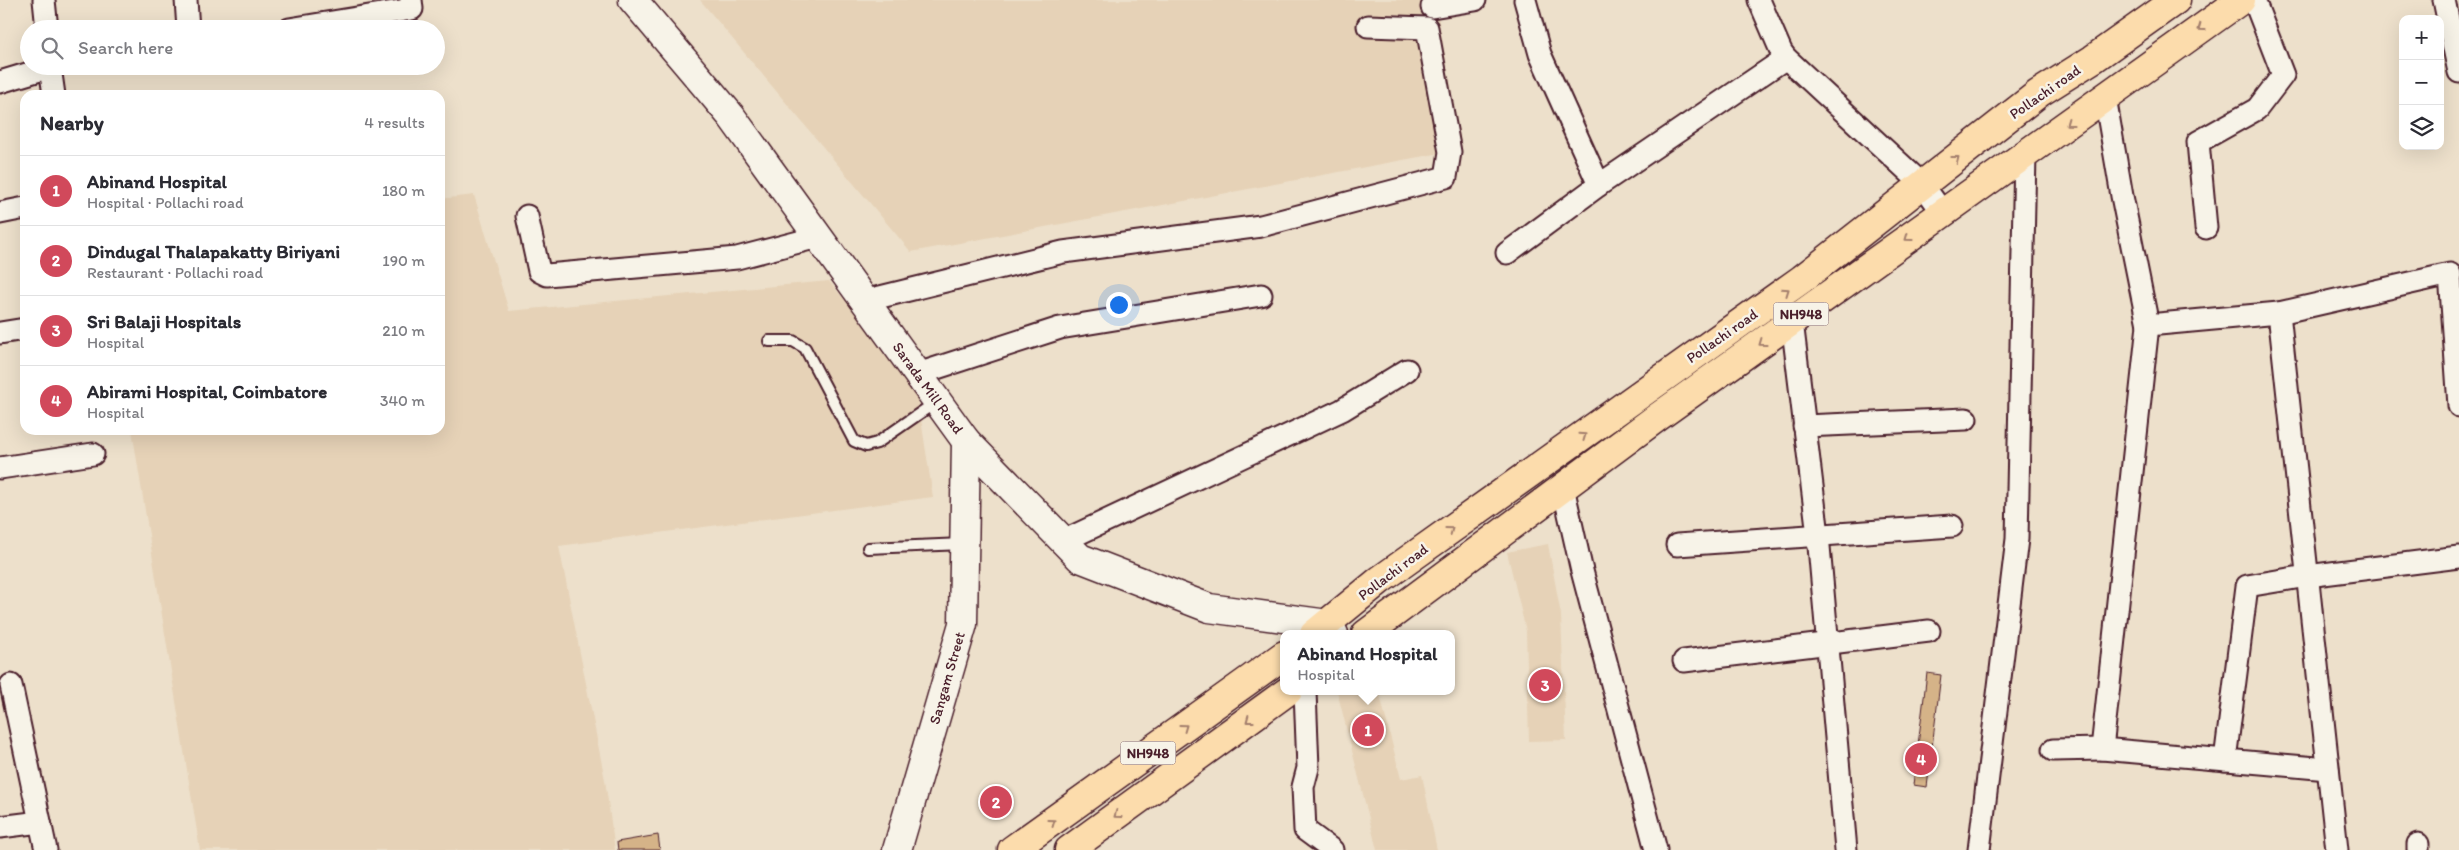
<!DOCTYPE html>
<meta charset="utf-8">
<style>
:root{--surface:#fff;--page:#f2f2f3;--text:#2b2b33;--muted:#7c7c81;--line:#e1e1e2;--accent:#d1495b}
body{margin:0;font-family:Itim,sans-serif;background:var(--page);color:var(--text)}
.controls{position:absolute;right:15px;top:15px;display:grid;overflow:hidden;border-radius:10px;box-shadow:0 5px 20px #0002}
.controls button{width:45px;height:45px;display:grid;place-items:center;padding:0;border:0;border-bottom:1px solid var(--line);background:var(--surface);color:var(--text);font:25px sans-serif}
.you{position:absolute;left:1118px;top:304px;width:18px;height:18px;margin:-12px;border:4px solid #fff;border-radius:50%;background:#1a73e8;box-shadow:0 0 0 8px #1a73e833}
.badge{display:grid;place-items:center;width:32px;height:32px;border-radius:50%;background:var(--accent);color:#fff;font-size:16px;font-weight:700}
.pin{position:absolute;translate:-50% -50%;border:2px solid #fff;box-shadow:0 1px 5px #0006}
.popup{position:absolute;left:1280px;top:630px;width:175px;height:65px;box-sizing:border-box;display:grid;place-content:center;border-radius:10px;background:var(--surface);filter:drop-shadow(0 1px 4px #0005);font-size:16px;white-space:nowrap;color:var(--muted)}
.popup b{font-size:19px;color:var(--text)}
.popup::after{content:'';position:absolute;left:50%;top:100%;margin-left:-10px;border:10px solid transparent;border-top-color:var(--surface)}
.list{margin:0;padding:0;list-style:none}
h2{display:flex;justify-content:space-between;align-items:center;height:65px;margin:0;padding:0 20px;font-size:21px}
h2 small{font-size:16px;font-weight:400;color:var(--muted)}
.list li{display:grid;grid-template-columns:32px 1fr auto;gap:15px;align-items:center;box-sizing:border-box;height:70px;padding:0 20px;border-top:1px solid var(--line)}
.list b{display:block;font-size:19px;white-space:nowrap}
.list p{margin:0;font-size:16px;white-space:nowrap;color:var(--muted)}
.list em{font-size:16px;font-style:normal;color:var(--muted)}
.icon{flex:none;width:28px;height:28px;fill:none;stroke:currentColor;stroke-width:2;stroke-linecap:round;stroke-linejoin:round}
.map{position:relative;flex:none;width:2459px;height:850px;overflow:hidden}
.search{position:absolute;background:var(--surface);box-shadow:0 5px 20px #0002;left:20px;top:20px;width:425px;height:55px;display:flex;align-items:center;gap:12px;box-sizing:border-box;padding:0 18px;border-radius:28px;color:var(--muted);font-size:19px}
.panel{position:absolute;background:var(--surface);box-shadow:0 5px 20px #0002;left:20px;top:90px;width:425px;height:345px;border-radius:15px}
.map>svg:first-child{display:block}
.built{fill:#e6d2b7}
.building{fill:#d5b388;stroke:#4a1f2b}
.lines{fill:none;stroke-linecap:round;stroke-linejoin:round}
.service-casing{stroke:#4a1f2b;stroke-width:14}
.minor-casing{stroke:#4a1f2b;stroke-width:25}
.secondary-casing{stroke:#4a1f2b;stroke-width:31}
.trunk-casing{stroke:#4a1f2b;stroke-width:31}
.service{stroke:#f7f3e8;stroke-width:10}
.minor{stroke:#f7f3e8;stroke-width:21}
.secondary{stroke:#f7f3e8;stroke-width:28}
.trunk{stroke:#fcdcac;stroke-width:28}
.oneway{stroke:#a37e6c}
.labels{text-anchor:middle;stroke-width:5;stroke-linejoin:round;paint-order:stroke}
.shield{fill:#f7f3e8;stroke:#7e5f64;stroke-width:1}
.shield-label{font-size:14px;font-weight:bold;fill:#4a1f2b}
.street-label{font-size:15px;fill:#4a1f2b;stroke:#f7f3e8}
</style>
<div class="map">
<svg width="2459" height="850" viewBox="0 0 2459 850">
<rect width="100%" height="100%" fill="#ede0cb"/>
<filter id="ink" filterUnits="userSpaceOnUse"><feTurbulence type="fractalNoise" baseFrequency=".02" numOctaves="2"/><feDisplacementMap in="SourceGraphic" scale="10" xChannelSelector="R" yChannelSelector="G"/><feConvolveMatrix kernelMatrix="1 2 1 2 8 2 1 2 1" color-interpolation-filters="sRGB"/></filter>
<g filter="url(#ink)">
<g class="built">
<path d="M700 0H1435L1462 149 911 252Z"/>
<path d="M474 195 509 311 829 281 916 387 933 497 559 546 605 780 615 850H200L132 430H440V199Z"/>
<path d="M1548 544 1561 615 1566 740 1529 741 1526 631 1507 552Z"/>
<path d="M1337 691H1379L1401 779 1422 775 1437 850H1377Z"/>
</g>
<g class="building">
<path d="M1927 673 1941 675 1927 787 1913 785Z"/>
<path d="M658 835 660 850H618L617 842Z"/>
</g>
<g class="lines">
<defs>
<g id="service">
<path d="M769 341H793L805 348 854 441 866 446 877 443 936 402"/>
<path d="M868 548 963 544"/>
</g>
<g id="minor">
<path d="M44 0 47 29"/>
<path d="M186 0 188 29"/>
<path d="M1525 0 1540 54 1599 185 1786 58"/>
<path d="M1759 0 1781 51 1786 58 1923 185 1943 213"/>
<path d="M2444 0 2459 72"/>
<path d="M1432 7 1475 0"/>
<path d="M289 29 412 9 411 0"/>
<path d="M0 82 50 67 54 95"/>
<path d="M2105 97 2122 196 2148 325 2279 313 2337 850"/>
<path d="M0 213 25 208"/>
<path d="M527 216 539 271 547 275 737 258 818 237"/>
<path d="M2206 228 2198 142 2257 109 2283 75 2254 0"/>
<path d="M1507 253 1599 185"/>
<path d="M864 301 1063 252 1261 226 1446 177 1450 152 1427 28 1368 26"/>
<path d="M2279 313 2450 274 2459 406"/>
<path d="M1792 321 1818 535 1846 850"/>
<path d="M2148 325 2102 749 2328 769"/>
<path d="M0 333 25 329"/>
<path d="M918 374 1060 328 1261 295"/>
<path d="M1804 426 1966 419"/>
<path d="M0 468 93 454"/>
<path d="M1563 487 1581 567 1656 850"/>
<path d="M1063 541 1342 410 1407 370"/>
<path d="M1677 545 1952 526"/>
<path d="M1684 661 1929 631"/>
<path d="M11 685 46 850"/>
<path d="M1305 691 1308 768 1303 787 1305 830 1332 850"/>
<path d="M2053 750 2102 749"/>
<path d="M2225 760 2247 586 2307 576 2459 557"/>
<path d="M0 827 40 822"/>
<path d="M2418 844V850"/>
<path d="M1979 850 2017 539 2025 154"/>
</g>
<g id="secondary">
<path d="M633 0 731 116 966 441 1080 558 1209 608 1328 624 1334 634"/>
<path d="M897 850 963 624 966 441"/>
</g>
<g id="trunk">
<path d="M1314 634 1380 580 1802 279 2039 93 2093 59 2176 0"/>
<path d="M1366 634 1655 419 2241 0"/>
<path d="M1012 850 1284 655"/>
<path d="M1069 850 1288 691"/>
</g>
</defs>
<use href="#service" class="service-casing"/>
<use href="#minor" class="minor-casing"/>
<use href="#secondary" class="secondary-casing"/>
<use href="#trunk" class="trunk-casing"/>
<use href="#service" class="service"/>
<use href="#minor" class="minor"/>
<use href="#secondary" class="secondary"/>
<use href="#trunk" class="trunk"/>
</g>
<defs><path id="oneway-chevron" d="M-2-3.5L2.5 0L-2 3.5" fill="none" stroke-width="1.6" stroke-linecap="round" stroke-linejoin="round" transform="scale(1.25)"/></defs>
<g class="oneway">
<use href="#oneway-chevron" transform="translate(2201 28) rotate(144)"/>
<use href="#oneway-chevron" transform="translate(2069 123) rotate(144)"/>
<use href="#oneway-chevron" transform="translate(1956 159) rotate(-38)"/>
<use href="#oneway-chevron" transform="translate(1908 238) rotate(144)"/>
<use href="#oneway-chevron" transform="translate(1786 291) rotate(-35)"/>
<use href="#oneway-chevron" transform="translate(1762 343) rotate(144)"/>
<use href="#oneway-chevron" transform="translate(1583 436) rotate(-35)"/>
<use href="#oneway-chevron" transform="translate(1450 530) rotate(-36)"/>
<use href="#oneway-chevron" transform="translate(1249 720) rotate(143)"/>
<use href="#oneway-chevron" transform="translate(1184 727) rotate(-36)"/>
<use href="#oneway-chevron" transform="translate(1117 815) rotate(144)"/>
<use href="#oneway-chevron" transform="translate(1052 822) rotate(-36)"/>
</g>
</g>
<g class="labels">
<g class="shield">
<rect x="1773.5" y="302.5" width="55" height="23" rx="4"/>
<rect x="1120.5" y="741.5" width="55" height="23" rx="4"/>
</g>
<g class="shield-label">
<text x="1801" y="319">NH948</text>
<text x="1148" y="758">NH948</text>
</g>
<g class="street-label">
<text transform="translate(2045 92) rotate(-35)" y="5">Pollachi road</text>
<text transform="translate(1722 336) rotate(-35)" y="5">Pollachi road</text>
<text transform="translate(928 388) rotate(54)" y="5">Sarada Mill Road</text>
<text transform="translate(1393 572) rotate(-37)" y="5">Pollachi road</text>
<text transform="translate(947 678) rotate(-74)" y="5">Sangam Street</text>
</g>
</g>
</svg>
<div class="controls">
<button>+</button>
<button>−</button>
<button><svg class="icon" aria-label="layers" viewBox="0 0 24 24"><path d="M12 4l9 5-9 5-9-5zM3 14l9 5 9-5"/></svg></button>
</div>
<div class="you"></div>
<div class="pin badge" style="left:1368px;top:730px">1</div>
<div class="popup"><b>Abinand Hospital</b>Hospital</div>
<div class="pin badge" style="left:996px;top:802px">2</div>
<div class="pin badge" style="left:1545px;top:685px">3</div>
<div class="pin badge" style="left:1921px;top:759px">4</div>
<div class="search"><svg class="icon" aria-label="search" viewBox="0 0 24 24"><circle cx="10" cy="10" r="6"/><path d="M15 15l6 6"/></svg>Search here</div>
<section class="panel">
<h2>Nearby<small>4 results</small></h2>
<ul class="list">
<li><span class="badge">1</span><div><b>Abinand Hospital</b><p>Hospital · Pollachi road</p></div><em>180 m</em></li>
<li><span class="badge">2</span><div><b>Dindugal Thalapakatty Biriyani</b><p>Restaurant · Pollachi road</p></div><em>190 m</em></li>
<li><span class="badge">3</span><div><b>Sri Balaji Hospitals</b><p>Hospital</p></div><em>210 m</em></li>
<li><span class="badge">4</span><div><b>Abirami Hospital, Coimbatore</b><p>Hospital</p></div><em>340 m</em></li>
</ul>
</section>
</div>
